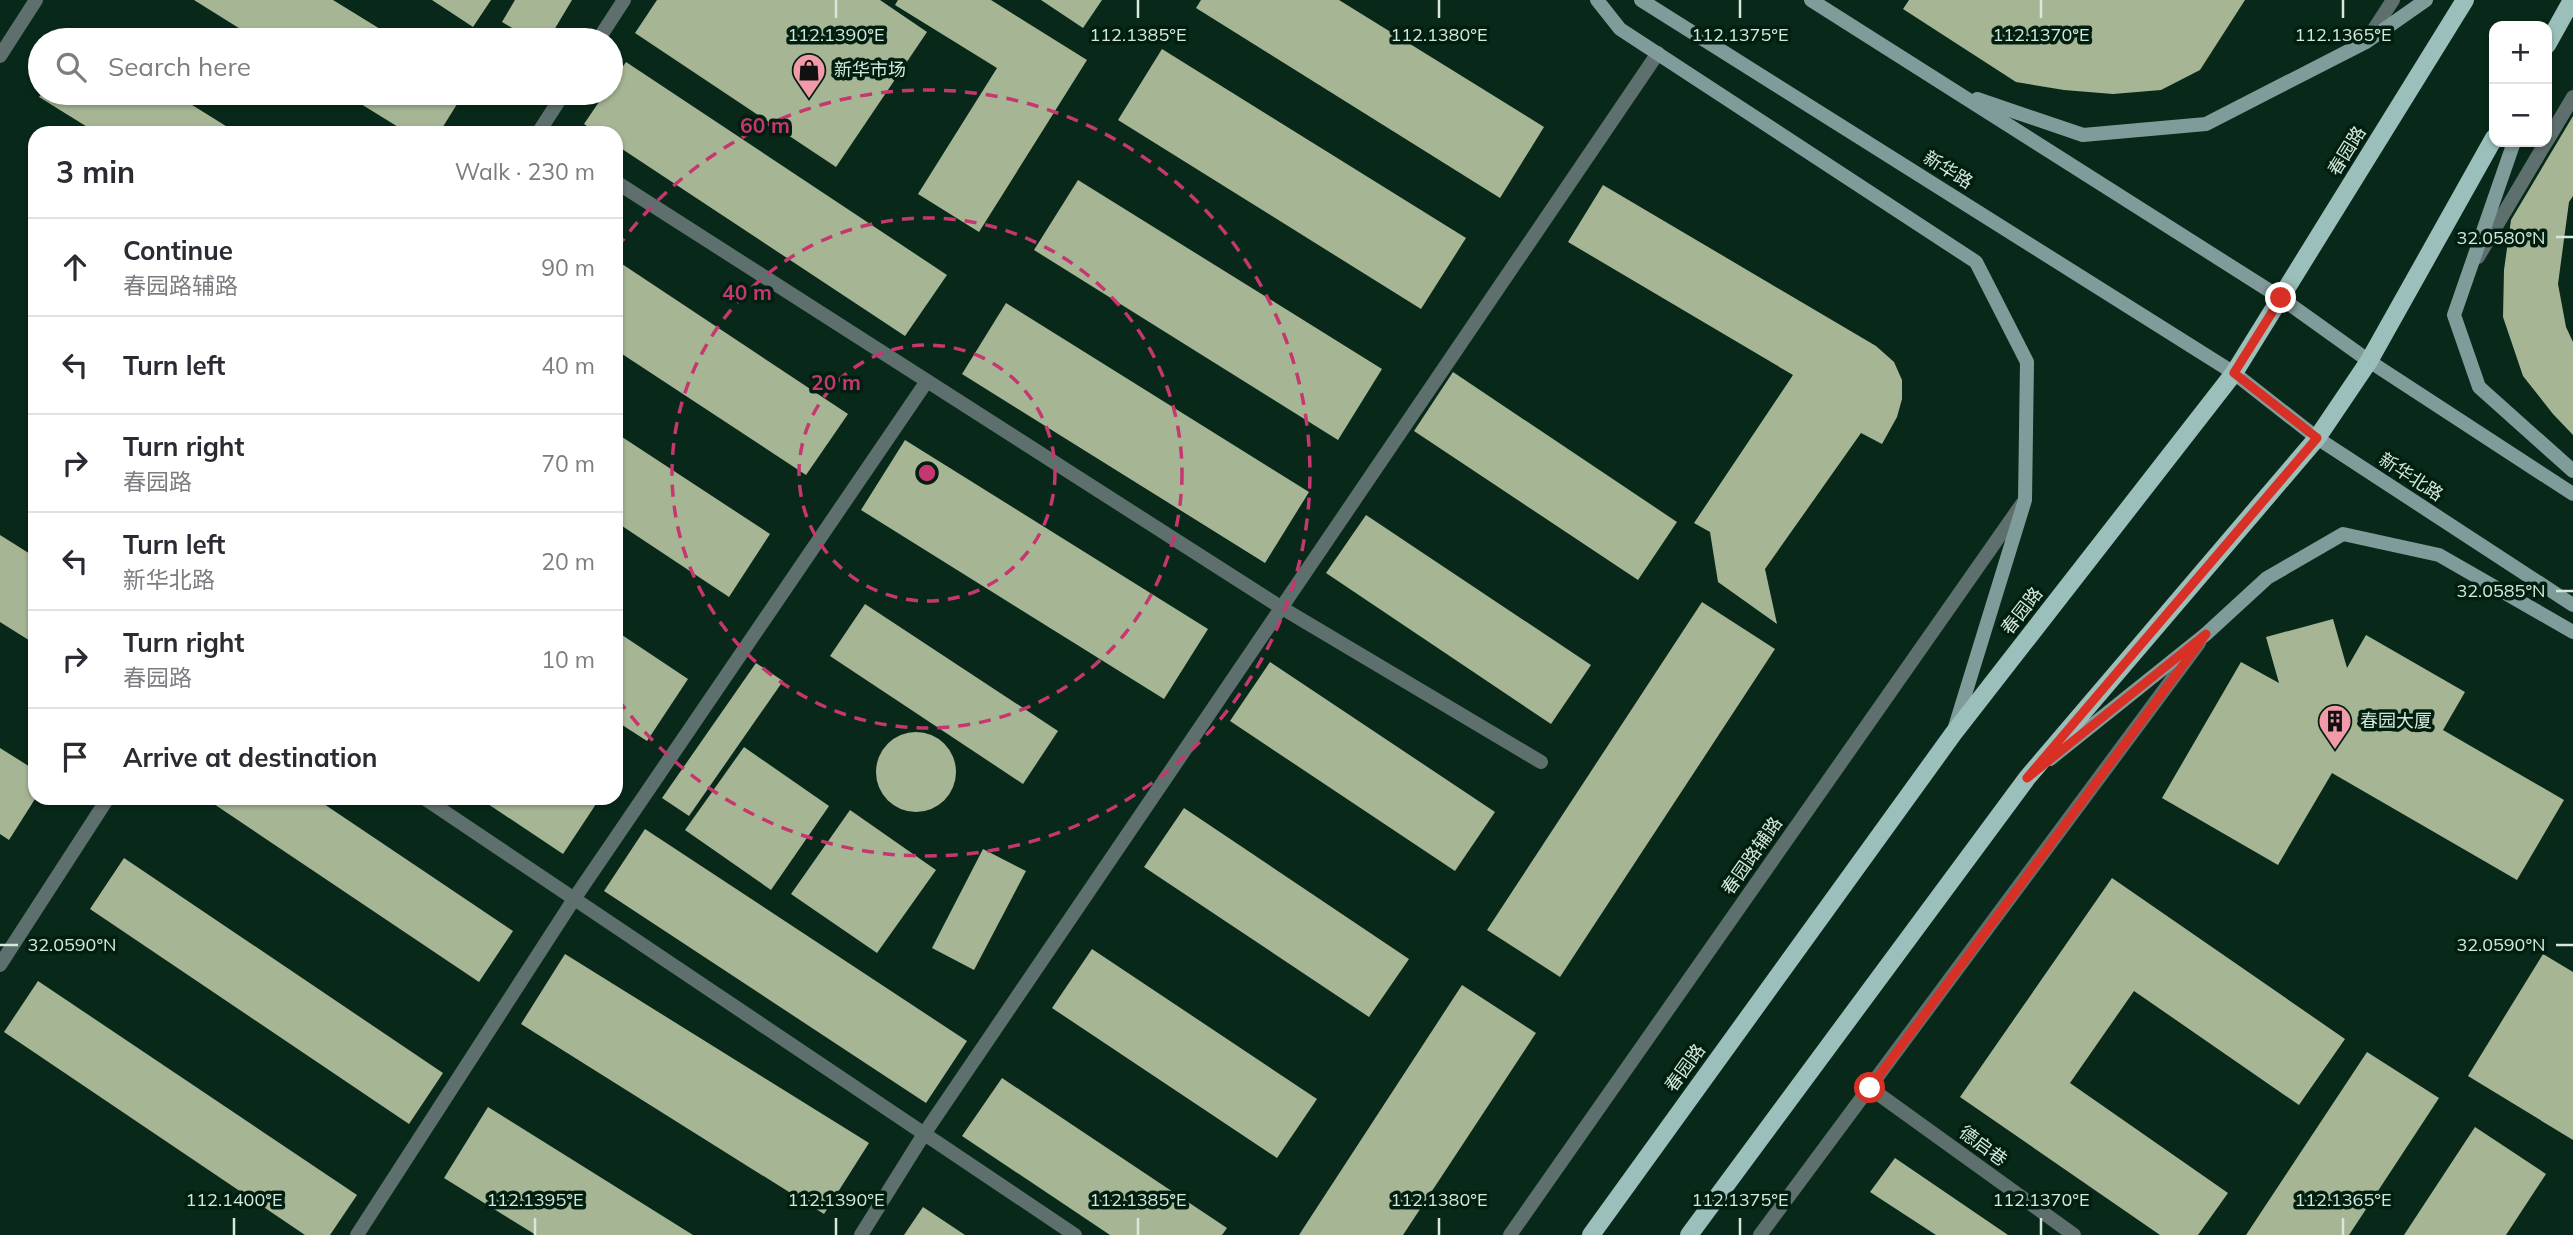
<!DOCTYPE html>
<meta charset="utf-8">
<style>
:root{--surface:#fff;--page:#f7f7f7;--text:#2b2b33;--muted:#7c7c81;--line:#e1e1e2}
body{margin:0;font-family:Mulish,"Noto Sans SC",sans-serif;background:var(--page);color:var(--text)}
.controls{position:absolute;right:21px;top:21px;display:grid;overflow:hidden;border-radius:14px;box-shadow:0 2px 5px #0004}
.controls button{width:63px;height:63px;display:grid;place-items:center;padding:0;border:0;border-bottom:2px solid var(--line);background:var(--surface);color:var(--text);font:35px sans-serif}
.stop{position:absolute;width:21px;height:21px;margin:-16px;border:5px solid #d93025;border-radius:50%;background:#fff}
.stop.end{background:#d93025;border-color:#fff;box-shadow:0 2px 7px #0008}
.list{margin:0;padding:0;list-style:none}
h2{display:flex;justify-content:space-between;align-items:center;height:91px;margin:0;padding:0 28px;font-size:30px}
h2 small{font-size:23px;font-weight:400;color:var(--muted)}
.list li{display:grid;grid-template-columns:46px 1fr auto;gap:21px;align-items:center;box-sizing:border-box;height:98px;padding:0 28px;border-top:2px solid var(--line)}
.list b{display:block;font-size:26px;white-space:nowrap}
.list p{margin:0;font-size:23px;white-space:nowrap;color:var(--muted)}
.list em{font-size:23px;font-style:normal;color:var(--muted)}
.icon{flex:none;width:38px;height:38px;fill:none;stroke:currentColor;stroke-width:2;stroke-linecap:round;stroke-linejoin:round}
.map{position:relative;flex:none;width:2573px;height:1235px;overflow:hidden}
.search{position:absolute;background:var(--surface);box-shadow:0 2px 5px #0004;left:28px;top:28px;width:595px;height:77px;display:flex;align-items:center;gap:18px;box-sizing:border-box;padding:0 24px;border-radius:38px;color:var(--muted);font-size:26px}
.panel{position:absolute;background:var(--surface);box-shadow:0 2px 5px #0004;left:28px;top:126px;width:595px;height:679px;border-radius:21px}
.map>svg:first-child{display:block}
.building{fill:#a6b695}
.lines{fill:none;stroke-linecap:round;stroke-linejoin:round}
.service{stroke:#5e706e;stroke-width:14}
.minor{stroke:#5e706e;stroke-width:14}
.tertiary{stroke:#5e706e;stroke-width:14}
.secondary{stroke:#809c9a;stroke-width:14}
.primary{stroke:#9bbfbb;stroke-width:18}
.route{stroke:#d93025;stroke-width:9}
.ticks{fill:none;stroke:#d6e8dc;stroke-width:2.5}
.ring{fill:none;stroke:#c5376e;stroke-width:3.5;stroke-dasharray:12 9}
.labels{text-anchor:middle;stroke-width:7;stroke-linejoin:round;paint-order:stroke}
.poi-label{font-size:18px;fill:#d6e8dc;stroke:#001f10;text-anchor:start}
.street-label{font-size:18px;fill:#d6e8dc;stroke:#001f10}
.ticks-label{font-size:18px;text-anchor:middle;fill:#d6e8dc;stroke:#001f10;stroke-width:7;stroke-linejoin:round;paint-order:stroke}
.centre{fill:#c5376e;stroke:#001f10;stroke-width:3.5}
.ring-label{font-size:21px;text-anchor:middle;font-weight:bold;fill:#c5376e;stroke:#001f10;stroke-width:7;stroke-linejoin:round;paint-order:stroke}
</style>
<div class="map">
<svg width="2573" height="1235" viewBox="0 0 2573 1235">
<rect width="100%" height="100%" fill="#082919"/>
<g class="building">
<path d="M194 0H333L398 40H258Z"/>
<path d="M432 0H491L473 27Z"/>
<path d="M515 0H572L548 40H532L502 22Z"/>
<path d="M657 0H880L927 32 836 167 635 33Z"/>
<path d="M898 0H991L1087 60 979 232 918 194 997 68 895 5Z"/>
<path d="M1041 0H1102L1083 28Z"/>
<path d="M1201 0H1339L1544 127 1500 198 1196 8Z"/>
<path d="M1909 0H2245L2200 70 2161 90 2113 94 2064 90 2016 82 1903 9Z"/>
<path d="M1162 49 1466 238 1421 309 1118 120Z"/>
<path d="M626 62 947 275 905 336 616 145V133H597L584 124 605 93H611V84Z"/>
<path d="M42 93H173L237 133H97L39 97Z"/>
<path d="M343 93H464L439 133H408Z"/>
<path d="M2573 116V196L2569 202 2558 284 2566 327 2573 342V435L2553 414 2523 376 2503 317 2504 270 2511 220Z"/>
<path d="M1078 180 1382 369 1338 440 1034 250Z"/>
<path d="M1603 185 1876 346 1894 362 1902 380V399L1897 417 1882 444 1861 433 1765 569 1777 624 1718 582 1710 532 1694 523 1793 375 1568 242Z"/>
<path d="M616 260 848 414 806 475 616 350Z"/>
<path d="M1006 303 1309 492 1265 563 962 374Z"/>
<path d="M1453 372 1677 522 1638 580 1414 431Z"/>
<path d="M616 433 770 534 729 597 616 522Z"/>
<path d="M905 440 1208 629 1164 699 861 510Z"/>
<path d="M1366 515 1591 665 1551 724 1326 573Z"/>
<path d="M0 535 35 557V644L0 622Z"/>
<path d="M1702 602 1775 649 1560 977 1487 930Z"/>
<path d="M865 604 1058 731 1023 784 830 656Z"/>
<path d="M2333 619 2347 668 2366 635 2465 692 2443 730 2564 800 2517 880 2332 773 2278 865 2162 798 2241 662 2279 683 2266 637Z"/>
<path d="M616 631 688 679 647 741 616 721Z"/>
<path d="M1270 662 1495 812 1455 871 1230 721Z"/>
<path d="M756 663 783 681 689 816 662 798Z"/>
<circle cx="916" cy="772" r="40"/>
<path d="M744 747 829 806 771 890 685 830Z"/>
<path d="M0 748 35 770V799L9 840 0 834Z"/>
<path d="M205 798H315L513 931 479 982Z"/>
<path d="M479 798H600L563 854Z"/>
<path d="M1184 808 1409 959 1369 1017 1144 867Z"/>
<path d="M850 810 936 870 877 953 791 894Z"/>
<path d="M645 829 967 1041 926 1103 604 891Z"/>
<path d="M983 849 1026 871 974 970 932 948Z"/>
<path d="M124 858 443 1073 409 1124 90 909Z"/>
<path d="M2112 878 2345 1039 2299 1105 2134 991 2070 1083 2228 1193 2198 1235H2160L1960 1097Z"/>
<path d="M1092 949 1317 1099 1277 1158 1052 1008Z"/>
<path d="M565 954 869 1143 824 1214 521 1024Z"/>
<path d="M2543 954 2573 972V1140L2468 1076Z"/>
<path d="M38 981 357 1195 330 1235H305L4 1032Z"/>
<path d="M1462 985 1536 1033 1403 1235H1299Z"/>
<path d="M2367 1052 2439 1098 2349 1235H2246Z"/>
<path d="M1002 1078 1227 1228 1222 1235H1110L962 1136Z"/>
<path d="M488 1107 693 1235H536L444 1178Z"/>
<path d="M2475 1127 2546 1174 2506 1235H2404Z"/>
<path d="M1895 1158 2008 1235H1936L1870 1192Z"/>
<path d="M923 1207 965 1235H904Z"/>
</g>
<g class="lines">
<g class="service">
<path d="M0 56 36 0"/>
<path d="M616 182 1282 608 1541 762"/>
<path d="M357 1235 574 899 927 381"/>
<path d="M861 1235 924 1134 1658 53"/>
</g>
<g class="minor">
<path d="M598 40 624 0"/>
<path d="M538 133 564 93"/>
<path d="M424 798 1075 1235"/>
<path d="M0 965 108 798"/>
<path d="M1870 1088 2074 1235"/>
</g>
<g class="tertiary">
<path d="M2367 40 2393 0"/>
<path d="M2547 141 2573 97"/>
<path d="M2478 257 2546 142"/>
<path d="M1510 1235 2022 504"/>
<path d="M1760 1235 2199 643"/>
</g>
<g class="secondary">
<path d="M1597 0 1620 29 1976 262 2027 362 2025 500 1955 727"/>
<path d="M1641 0 2234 373 2317 438 2573 605"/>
<path d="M1811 0 2281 298 2369 361 2573 494"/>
<path d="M1977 99 2083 135 2206 124 2366 42 2426 0"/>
<path d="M2514 142 2454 315 2479 387 2573 471"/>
<path d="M2050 759 2206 634 2267 578 2343 534 2439 555 2573 632"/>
</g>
<g class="primary">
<path d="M2547 45 2572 0"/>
<path d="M1591 1235 1953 734 2234 373 2465 0"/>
<path d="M1689 1235 2027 778 2317 438 2369 361 2494 138"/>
</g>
</g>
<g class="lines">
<path class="route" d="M1870 1088 2206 634 2027 778 2317 438 2234 373 2281 298"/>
</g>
<path class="ticks" d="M836 0V18M1138 0V18M1439 0V18M1740 0V18M2041 0V18M2343 0V18M2556 237H2573M2556 591H2573M0 945H18M2556 945H2573M234 1218V1235M535 1218V1235M836 1218V1235M1138 1218V1235M1439 1218V1235M1740 1218V1235M2041 1218V1235M2343 1218V1235"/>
<g class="ring">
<circle cx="927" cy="473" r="128"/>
<circle cx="927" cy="473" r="255"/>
<path d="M617 248A383 383 0 1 1 617 698"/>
</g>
<defs>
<symbol id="shop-pin" viewBox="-11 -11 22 30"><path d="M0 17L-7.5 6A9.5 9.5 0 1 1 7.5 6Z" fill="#f39aa8" stroke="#001f10"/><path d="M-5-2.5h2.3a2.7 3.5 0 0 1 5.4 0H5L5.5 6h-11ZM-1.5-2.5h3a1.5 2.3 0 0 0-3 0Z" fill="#111"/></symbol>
<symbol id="building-pin" viewBox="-11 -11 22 30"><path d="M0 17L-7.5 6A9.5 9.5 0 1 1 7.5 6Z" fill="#f39aa8" stroke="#001f10"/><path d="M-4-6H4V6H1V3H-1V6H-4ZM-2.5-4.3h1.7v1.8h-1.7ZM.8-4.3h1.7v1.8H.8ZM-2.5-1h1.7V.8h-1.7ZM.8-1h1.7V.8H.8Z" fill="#111"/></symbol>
</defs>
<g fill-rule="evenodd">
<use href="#shop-pin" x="790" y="51" width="38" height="52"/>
<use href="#building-pin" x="2316" y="702" width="38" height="52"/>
</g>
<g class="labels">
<g class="poi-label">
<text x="834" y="76">新华市场</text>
<text x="2360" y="727">春园大厦</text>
</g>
<g class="street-label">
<text transform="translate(2347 151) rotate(-58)" y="6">春园路</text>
<text transform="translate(1948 170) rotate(32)" y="6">新华路</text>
<text transform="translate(2411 477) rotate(33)" y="6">新华北路</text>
<text transform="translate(2022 611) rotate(-52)" y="6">春园路</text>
<text transform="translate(1752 856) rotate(-55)" y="6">春园路辅路</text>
<text transform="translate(1685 1068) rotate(-54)" y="6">春园路</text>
<text transform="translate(1983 1146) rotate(36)" y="6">德启巷</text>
</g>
</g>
<g class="ticks-label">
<text x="836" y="41">112.1390°E</text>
<text x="1138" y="41">112.1385°E</text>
<text x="1439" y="41">112.1380°E</text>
<text x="1740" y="41">112.1375°E</text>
<text x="2041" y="41">112.1370°E</text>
<text x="2343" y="41">112.1365°E</text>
<text x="2501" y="244">32.0580°N</text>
<text x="2501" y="597">32.0585°N</text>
<text x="2501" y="951">32.0590°N</text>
<text x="72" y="951">32.0590°N</text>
<text x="234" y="1206">112.1400°E</text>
<text x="535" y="1206">112.1395°E</text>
<text x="836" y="1206">112.1390°E</text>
<text x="1138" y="1206">112.1385°E</text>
<text x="1439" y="1206">112.1380°E</text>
<text x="1740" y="1206">112.1375°E</text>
<text x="2041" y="1206">112.1370°E</text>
<text x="2343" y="1206">112.1365°E</text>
</g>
<circle cx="927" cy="473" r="10" class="centre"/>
<g class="ring-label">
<text x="765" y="133">60 m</text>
<text x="747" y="300">40 m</text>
<text x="836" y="390">20 m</text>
</g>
</svg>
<div class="controls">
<button>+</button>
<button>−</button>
</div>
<div class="stop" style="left:1870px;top:1088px"></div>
<div class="stop end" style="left:2281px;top:298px"></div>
<div class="search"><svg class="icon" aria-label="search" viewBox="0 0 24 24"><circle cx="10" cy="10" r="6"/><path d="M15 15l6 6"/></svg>Search here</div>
<section class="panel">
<h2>3 min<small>Walk · 230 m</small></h2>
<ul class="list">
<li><svg class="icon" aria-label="ahead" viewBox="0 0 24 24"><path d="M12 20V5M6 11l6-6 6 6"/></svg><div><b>Continue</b><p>春园路辅路</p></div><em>90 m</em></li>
<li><svg class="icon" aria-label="left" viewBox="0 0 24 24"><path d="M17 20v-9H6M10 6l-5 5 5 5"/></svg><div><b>Turn left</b></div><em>40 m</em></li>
<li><svg class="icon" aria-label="right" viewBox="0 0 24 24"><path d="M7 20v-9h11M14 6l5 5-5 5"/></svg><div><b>Turn right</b><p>春园路</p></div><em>70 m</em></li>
<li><svg class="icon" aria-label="left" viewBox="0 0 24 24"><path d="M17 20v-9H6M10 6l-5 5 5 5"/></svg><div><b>Turn left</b><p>新华北路</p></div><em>20 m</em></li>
<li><svg class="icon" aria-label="right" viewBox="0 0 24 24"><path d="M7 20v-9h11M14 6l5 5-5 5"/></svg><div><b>Turn right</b><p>春园路</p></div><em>10 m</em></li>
<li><svg class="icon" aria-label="arrive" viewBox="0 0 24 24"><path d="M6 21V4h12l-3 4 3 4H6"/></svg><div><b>Arrive at destination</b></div></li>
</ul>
</section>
</div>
